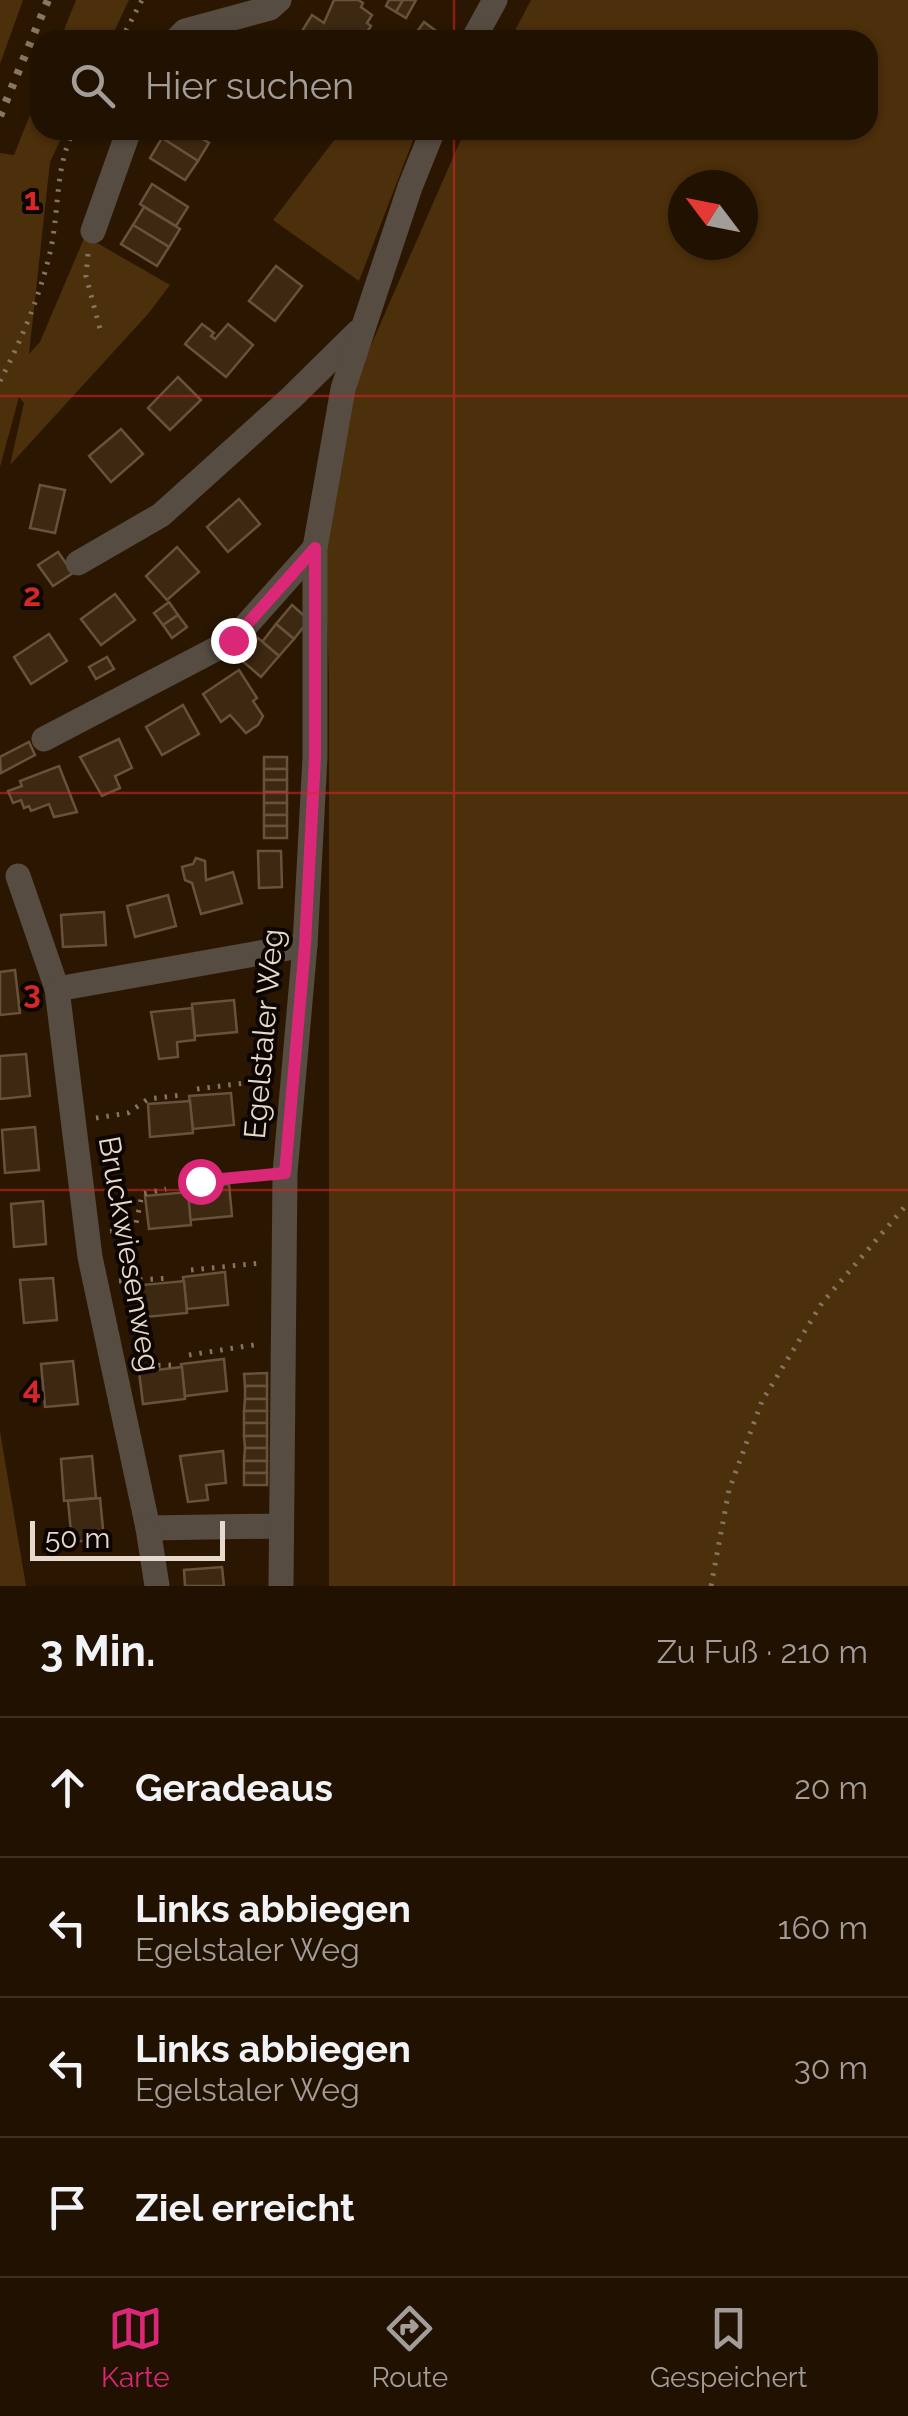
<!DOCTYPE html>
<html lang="de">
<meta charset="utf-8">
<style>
:root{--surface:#201101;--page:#281a0b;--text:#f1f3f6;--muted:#a29d99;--line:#3d3123;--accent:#db2777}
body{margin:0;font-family:Raleway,sans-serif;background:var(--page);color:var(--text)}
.compass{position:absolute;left:668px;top:170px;width:90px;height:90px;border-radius:50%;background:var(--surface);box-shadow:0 2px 8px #0004;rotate:302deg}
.scale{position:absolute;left:30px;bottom:25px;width:195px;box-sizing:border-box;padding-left:10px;border:5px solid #e7dacc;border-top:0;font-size:28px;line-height:35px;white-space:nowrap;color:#e7dacc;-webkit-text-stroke:8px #0d0501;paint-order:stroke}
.stop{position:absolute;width:30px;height:30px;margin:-22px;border:8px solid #db2777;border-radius:50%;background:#fff}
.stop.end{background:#db2777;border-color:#fff;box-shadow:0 2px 10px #0008}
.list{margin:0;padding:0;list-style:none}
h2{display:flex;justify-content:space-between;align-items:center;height:130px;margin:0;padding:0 40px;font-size:42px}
h2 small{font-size:32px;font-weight:400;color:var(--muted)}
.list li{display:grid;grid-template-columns:65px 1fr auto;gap:30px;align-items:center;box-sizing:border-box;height:140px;padding:0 40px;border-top:2px solid var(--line)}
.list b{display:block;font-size:38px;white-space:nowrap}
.list p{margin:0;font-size:32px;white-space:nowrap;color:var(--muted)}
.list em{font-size:32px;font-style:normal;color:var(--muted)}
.icon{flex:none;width:55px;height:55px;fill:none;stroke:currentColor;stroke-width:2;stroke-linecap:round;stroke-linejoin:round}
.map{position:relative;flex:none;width:908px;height:1586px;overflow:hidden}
.search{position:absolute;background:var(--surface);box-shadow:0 2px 8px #0004;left:30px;right:30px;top:30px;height:110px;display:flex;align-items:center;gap:25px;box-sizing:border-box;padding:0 35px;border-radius:30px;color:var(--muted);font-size:38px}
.sheet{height:690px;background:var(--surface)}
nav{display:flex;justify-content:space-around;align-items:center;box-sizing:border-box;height:140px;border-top:2px solid var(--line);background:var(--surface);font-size:28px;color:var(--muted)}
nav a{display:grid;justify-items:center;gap:5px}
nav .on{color:var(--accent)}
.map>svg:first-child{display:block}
.green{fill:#4c2f0b;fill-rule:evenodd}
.building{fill:#3d2811;stroke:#69523a;stroke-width:2.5}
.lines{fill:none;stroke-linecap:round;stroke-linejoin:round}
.path{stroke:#847462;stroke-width:5;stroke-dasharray:2.5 8;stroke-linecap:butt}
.minor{stroke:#564c42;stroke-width:25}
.rail{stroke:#877765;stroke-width:8;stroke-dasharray:5 10;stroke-linecap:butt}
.route{stroke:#db2777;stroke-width:12}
.grid{fill:none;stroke:#d62828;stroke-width:2.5;stroke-opacity:0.55}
.labels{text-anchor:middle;stroke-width:8;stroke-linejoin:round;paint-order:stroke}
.street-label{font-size:30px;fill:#e7dacc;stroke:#0d0501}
.grid-label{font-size:32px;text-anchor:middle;font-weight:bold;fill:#d62828;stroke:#0d0501;stroke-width:8;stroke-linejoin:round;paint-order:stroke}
</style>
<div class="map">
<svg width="908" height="1586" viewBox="0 0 908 1586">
<rect width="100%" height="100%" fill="#2b1701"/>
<g class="green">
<path d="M0 0H23L0 64Z"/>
<path d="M76 0H129L110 40H60Z"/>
<path d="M531 0H908V1586H329V680L325 546 351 391 465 130H868V40H510ZM683 185H743V245H683Z"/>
<path d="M40 90V130H65L50 162 29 354 40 342 85 236 170 285 148 314 10 465 24 403 19 397 0 467V153L14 155Z"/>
<path d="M342 130H417L359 281 273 220Z"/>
<path d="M0 1431 26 1586H0Z"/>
</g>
<g class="building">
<path d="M334 0H358L363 3 361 7 372 15 367 23 371 26 364 37 360 35 357 40H316L302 31 312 15 324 23Z"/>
<path d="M389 0H403L396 12 386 6Z"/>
<path d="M403 0H416L406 18 396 12Z"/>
<path d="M424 22 435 30 428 40H411Z"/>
<path d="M167 130H189L209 143 198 161 162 138Z"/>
<path d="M162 138 198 161 185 180 150 158Z"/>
<path d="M152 184 188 207 176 226 140 204Z"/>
<path d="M144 207 180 229 169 247 133 225Z"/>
<path d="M133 225 169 247 157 266 121 244Z"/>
<path d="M276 266 302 286 275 321 249 301Z"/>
<path d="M202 324 214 333 211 336 215 339 228 324 253 345 226 377 185 344Z"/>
<path d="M178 377 201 400 170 430 148 408Z"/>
<path d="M121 429 143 454 111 482 89 456Z"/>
<path d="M40 485 65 490 55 533 30 528Z"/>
<path d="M239 499 260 524 228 552 207 527Z"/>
<path d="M177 547 199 572 167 600 146 576Z"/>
<path d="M58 552 73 573 53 586 38 565Z"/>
<path d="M115 594 135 620 101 645 81 619Z"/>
<path d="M169 602 178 615 163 625 154 613Z"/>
<path d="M292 605 309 620 294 639 276 624Z"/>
<path d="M178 615 187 627 172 638 163 625Z"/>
<path d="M276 624 294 639 279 656 262 642Z"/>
<path d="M49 634 67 661 31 684 14 657Z"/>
<path d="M258 638 279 656 261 677 240 659Z"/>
<path d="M107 657 114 669 96 679 89 667Z"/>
<path d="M239 670 257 698 253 701 263 716 258 725 246 733 230 715 221 722 203 694Z"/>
<path d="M183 705 199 734 162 755 146 727Z"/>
<path d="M119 739 132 768 115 776 120 788 102 796 80 757Z"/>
<path d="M29 742 35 755 1 773 0 757Z"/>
<rect x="264" y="757" width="23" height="12"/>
<path d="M59 766 77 812 54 817 49 804 31 811 29 806 24 808 21 800 13 803 8 791 22 786 20 781Z"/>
<rect x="264" y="769" width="23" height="11"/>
<rect x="264" y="780" width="23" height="12"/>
<rect x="264" y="792" width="23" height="11"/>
<rect x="264" y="803" width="23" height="12"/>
<rect x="264" y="815" width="23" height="11"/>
<rect x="264" y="826" width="23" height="12"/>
<path d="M258 851H281L282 887 259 888Z"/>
<path d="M196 858 205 861 206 880 233 872 242 903 201 914 192 883 185 880 182 867 193 864Z"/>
<path d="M168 895 176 926 135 937 127 906Z"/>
<path d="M104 912 106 945 63 947 61 915Z"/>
<path d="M15 970 20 1013 0 1015V972Z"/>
<path d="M234 1000 237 1032 195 1036 192 1004Z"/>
<path d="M192 1008 195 1040 177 1042 178 1057 159 1059 151 1012Z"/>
<path d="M26 1054 30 1096 0 1099V1056Z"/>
<path d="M231 1093 234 1125 193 1129 189 1096Z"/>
<path d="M190 1101 193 1133 150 1137 148 1104Z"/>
<path d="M35 1127 39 1170 5 1173 2 1130Z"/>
<path d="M229 1184 232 1216 190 1220 187 1188Z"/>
<path d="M188 1192 191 1225 149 1229 145 1196Z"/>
<path d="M43 1201 46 1244 14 1247 11 1204Z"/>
<path d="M225 1272 228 1305 187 1309 183 1277Z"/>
<path d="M53 1278 57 1320 24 1323 20 1280Z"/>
<path d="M184 1281 187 1313 146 1317 142 1285Z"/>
<path d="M224 1359 227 1391 185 1396 181 1364Z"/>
<path d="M73 1361 78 1404 45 1407 41 1364Z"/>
<path d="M182 1367 185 1399 143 1404 139 1372Z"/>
<path d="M267 1373V1386H245L244 1374Z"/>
<rect x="245" y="1386" width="22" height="13"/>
<path d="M245 1399H267V1411H244Z"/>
<rect x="244" y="1411" width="23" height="12"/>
<rect x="244" y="1423" width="23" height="13"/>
<path d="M244 1436H267V1448H245Z"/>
<path d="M245 1448H267V1461H244Z"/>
<path d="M223 1451 226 1483 206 1485 208 1500 188 1502 180 1456Z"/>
<path d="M92 1456 96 1498 64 1501 61 1459Z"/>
<rect x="244" y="1461" width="23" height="12"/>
<rect x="244" y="1473" width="23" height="12"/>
<path d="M100 1498 104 1539 72 1542 68 1501Z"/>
<path d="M222 1567 224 1586H185L184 1570Z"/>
</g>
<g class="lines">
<g class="path">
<path d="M121 40 142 0"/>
<path d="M88 254 86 276 100 329"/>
<path d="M0 381C22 339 43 289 52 243 59 204 56 165 74 130"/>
<path d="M197 1089 269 1080"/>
<path d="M96 1118 128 1113 148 1099 182 1095"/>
<path d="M200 1181 262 1175"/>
<path d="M110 1231 135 1229 142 1194 166 1189"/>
<path d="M191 1270 261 1263"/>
<path d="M119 1281 171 1278"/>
<path d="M189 1355 260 1344"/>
<path d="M137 1366 174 1365"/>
<path d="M711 1586 729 1490 762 1401 822 1303 908 1203"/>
</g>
<g class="minor">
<path d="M176 40 185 31 270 8 279 0"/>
<path d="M473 40 495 0"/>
<path d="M93 231 129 130"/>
<path d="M78 563 161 515 291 398 358 332"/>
<path d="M44 739 233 640 315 548"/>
<path d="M18 876 57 989"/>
<path d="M280 1526 148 1528 90 1257 57 989 305 945"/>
<path d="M148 1528 157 1586"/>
<path d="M281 1586 285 1173 305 945 315 757V548L343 389 410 187 433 130"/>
</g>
<path class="rail" d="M0 116 48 0"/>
</g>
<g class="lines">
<path class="route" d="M200 1181 285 1173 305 945 315 757V548L233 640"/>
</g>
<path class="grid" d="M454 0V40M454 130V1586M0 396H908M0 793H908M0 1190H908"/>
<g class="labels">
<g class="street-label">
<text transform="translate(264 1034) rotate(-85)" y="10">Egelstaler Weg</text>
<text transform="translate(129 1254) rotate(80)" y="10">Bruckwiesenweg</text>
</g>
</g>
<g class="grid-label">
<text x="32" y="210">1</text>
<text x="32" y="606">2</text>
<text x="32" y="1003">3</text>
<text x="32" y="1399">4</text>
</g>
</svg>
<svg class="compass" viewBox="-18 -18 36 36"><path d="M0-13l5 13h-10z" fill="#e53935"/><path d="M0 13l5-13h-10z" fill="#a29d99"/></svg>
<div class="scale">50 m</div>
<div class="stop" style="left:200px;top:1181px"></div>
<div class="stop end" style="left:233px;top:640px"></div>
<div class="search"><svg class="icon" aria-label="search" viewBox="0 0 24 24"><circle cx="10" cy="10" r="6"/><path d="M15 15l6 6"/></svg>Hier suchen</div>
</div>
<section class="sheet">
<h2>3 Min.<small>Zu Fuß · 210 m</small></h2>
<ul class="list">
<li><svg class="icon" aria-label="ahead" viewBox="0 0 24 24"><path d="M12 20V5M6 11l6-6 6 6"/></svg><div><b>Geradeaus</b></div><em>20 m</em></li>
<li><svg class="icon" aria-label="left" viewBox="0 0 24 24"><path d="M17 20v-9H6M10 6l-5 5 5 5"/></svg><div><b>Links abbiegen</b><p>Egelstaler Weg</p></div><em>160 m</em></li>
<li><svg class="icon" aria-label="left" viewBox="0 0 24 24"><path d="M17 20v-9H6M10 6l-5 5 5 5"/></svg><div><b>Links abbiegen</b><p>Egelstaler Weg</p></div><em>30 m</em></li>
<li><svg class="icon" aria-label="arrive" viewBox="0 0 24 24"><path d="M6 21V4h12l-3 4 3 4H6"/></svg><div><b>Ziel erreicht</b></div></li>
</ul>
</section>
<nav>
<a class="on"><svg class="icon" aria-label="map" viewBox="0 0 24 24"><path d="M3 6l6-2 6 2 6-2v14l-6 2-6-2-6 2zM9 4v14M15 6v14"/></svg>Karte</a>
<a><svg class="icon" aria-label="directions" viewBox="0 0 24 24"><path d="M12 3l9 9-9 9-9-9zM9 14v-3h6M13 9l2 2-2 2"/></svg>Route</a>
<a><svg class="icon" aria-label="saved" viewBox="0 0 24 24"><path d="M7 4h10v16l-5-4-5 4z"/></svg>Gespeichert</a>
</nav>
